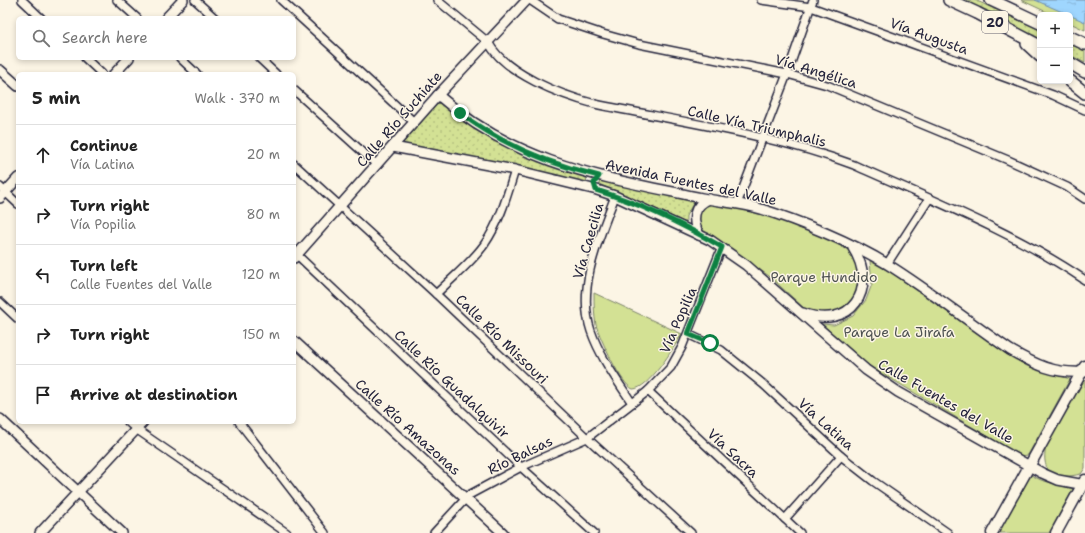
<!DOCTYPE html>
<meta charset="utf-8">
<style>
:root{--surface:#fff;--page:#f6f6f6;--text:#222;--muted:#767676;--line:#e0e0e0}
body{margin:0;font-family:"Shantell Sans",sans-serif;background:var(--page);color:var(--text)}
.controls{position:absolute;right:12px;top:12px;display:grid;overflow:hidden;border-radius:6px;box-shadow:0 2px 6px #0003}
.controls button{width:36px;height:36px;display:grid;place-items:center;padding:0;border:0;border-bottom:1px solid var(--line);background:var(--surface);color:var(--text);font:20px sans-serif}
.stop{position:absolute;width:12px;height:12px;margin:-9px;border:3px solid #0b8043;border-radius:50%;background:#fff}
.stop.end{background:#0b8043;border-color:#fff;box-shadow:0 1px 4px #0008}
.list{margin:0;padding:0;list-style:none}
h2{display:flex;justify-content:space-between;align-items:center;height:52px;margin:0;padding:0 16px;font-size:17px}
h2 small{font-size:13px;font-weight:400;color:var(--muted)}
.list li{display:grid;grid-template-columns:26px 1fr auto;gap:12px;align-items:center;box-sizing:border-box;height:60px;padding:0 16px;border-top:1px solid var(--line)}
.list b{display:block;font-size:15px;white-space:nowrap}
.list p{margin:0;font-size:13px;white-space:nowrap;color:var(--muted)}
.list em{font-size:13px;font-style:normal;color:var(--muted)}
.icon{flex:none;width:22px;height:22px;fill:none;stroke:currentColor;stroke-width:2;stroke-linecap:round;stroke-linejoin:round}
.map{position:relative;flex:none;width:1085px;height:533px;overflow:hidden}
.search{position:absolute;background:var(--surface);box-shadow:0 2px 6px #0003;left:16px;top:16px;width:280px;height:44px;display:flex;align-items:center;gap:10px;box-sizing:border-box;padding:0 14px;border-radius:6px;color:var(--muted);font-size:15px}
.panel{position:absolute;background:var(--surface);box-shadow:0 2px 6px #0003;left:16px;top:72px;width:280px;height:352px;border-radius:6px}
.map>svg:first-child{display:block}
.grass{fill:url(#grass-dots);stroke:#7a8268}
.park{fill:#d3e194;stroke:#7a8268}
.water{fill:url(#water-ripples);stroke:#6d8eb0}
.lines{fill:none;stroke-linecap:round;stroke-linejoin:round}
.minor-casing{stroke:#22223b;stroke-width:10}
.tertiary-casing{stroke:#22223b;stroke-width:12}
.secondary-casing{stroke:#22223b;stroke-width:13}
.primary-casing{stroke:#22223b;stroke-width:14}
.minor{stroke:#fcf5e5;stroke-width:7}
.tertiary{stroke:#fcf5e5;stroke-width:9}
.secondary{stroke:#fcf5e5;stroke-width:10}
.primary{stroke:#fcf5e5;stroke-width:11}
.route{stroke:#0b8043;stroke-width:5}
.labels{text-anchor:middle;stroke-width:3;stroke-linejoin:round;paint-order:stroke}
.shield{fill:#fcf5e5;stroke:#63616e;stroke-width:1}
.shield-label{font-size:13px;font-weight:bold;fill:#22223b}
.street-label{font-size:14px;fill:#22223b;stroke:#fcf5e5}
.park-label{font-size:14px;fill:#4e5251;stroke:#fcf5e5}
</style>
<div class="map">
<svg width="1085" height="533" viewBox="0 0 1085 533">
<defs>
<pattern id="grass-dots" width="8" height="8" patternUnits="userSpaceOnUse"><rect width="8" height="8" fill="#d3e194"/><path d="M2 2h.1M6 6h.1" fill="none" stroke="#b5c180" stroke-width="1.8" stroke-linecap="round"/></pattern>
<pattern id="water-ripples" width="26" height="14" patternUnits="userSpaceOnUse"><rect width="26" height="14" fill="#9fd6fe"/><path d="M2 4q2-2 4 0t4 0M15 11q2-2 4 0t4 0" fill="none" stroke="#89b7db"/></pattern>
</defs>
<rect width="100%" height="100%" fill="#fcf5e5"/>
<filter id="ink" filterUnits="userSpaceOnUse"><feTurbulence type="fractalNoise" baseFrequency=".025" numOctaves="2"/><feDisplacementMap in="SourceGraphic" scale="8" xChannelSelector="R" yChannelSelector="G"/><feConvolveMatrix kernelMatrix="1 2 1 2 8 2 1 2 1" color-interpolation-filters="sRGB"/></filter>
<g filter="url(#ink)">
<g class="grass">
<path d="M957 0H975L1040 30V40Z"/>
<path d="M1070 44 1085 51V63L1070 55Z"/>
<path d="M439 102C485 141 532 157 587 177L586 183 402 144Z"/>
<path d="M600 180 695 200 686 216V223L599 184Z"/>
</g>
<g class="park">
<path d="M1021 0H1085V30L1070 23V15H1053Z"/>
<path d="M712 203 760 211 823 236 848 250 858 260 861 284 852 303 837 312 820 314 804 308 769 276 704 231 697 220 701 206Z"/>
<path d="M870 261 892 273 1005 353 1027 366 1070 379 1028 455 1021 456 871 367 822 324 834 325 853 316 866 300 872 284Z"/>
<path d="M594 293 682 334C674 347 649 389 633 389 621 385 600 338 596 325 594 315 594 303 594 293Z"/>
<path d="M1085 380V468L1081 474C1056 480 1040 475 1046 446L1080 383Z"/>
<path d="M1031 475 1041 480 1073 489 1049 533H998Z"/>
</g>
<path class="water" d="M1035 0H1085V22Z"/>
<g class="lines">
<defs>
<g id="minor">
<path d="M22 0 41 18"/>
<path d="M117 0 137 18"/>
<path d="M195 0 215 18"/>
<path d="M281 0 414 122"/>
<path d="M437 0 488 42C505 74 561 95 595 104 682 122 771 134 854 165 932 200 1014 232 1085 280"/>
<path d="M530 0 558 19 603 34 639 44 787 74 827 85 1008 160 1067 187 1085 199"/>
<path d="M761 0 811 7 1053 95 1085 110"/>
<path d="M85 58 102 74"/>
<path d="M180 58 197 74"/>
<path d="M259 58 276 74"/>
<path d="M294 90 377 165"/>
<path d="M294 164 436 294 587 438 691 533"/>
<path d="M0 187 18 204"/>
<path d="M615 196C600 237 576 287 591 331 600 357 617 380 632 403"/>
<path d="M737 204 787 74 813 0"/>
<path d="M294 252 521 467 594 533"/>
<path d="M887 264 929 199"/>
<path d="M436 294C452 278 471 263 484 245 500 222 507 196 515 170"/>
<path d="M0 302 18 319"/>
<path d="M688 334 721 350 763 384 841 456 873 481 948 533"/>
<path d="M648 391 800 533"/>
<path d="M128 422 136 429 287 533"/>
<path d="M239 422 325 533"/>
<path d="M785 519 841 456"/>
<path d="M434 533 469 495 521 467 587 438 648 391 671 367 682 347 722 247"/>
</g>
<g id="tertiary">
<path d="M166 18 183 0"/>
<path d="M0 70 18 86"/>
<path d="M114 74 129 58"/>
<path d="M438 95C517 165 603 177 702 198 721 202 742 203 761 209 800 221 853 243 887 264 929 290 969 322 1010 350 1036 365 1054 374 1085 372"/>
<path d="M393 147 515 170 597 190 615 196 710 240 746 265 866 370 898 392 1042 473 1058 480 1085 485"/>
<path d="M0 198 18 178"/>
<path d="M699 235C692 220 692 206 709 199"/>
<path d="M294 258 438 95 527 0"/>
<path d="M803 313C851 331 879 289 853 248"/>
<path d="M294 341 503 533"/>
<path d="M0 419 122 533"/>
<path d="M40 533 143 422"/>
</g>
<g id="secondary">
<path d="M992 533 1085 366"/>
<path d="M1056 533 1085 480"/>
</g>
<g id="primary">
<path d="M949 0 977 13 1040 46"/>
<path d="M991 0 1040 23"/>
<path d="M1070 37 1085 44"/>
<path d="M1027 44 1040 56"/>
<path d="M1070 63 1085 72"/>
<path d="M1070 81 1085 93"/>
</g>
</defs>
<use href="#minor" class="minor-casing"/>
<use href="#tertiary" class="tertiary-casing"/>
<use href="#secondary" class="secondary-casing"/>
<use href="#primary" class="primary-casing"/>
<use href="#minor" class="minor"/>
<use href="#tertiary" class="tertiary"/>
<use href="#secondary" class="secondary"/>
<use href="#primary" class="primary"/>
</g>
</g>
<g class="lines" filter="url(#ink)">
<path class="route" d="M460 113C501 144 549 164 599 176L594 183 596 190C639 203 684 225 722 247L688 334 710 343"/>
</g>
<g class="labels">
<rect class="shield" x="982" y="11" width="26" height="22" rx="3"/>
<g class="shield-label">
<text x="995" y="27">20</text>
</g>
<g class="street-label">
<text transform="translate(929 36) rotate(20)" y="5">Vía Augusta</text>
<text transform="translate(816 71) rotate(17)" y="5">Vía Angélica</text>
<text transform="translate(399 119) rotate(-49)" y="5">Calle Río Suchiate</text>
<text transform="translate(757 126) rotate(13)" y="5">Calle Vía Triumphalis</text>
<text transform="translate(691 182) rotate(12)" y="5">Avenida Fuentes del Valle</text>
<text transform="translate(588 241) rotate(-74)" y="5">Vía Caecilia</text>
<text transform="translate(678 320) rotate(-66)" y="5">Vía Popilia</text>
<text transform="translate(502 339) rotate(44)" y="5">Calle Río Missouri</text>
<text transform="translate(452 384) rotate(43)" y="5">Calle Río Guadalquivir</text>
<text transform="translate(946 401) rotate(30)" y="5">Calle Fuentes del Valle</text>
<text transform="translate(826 424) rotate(42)" y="5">Vía Latina</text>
<text transform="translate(408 427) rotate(42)" y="5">Calle Río Amazonas</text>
<text transform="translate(733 453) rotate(43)" y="5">Vía Sacra</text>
<text transform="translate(520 455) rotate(-26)" y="5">Río Balsas</text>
</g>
<g class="park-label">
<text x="824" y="282">Parque Hundido</text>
<text x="899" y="337">Parque La Jirafa</text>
</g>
</g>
</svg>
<div class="controls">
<button>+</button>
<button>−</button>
</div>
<div class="stop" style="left:710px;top:343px"></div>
<div class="stop end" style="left:460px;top:113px"></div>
<div class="search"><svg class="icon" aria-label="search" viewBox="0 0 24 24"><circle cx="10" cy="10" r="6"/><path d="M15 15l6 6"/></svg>Search here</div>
<section class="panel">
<h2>5 min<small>Walk · 370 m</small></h2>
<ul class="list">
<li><svg class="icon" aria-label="ahead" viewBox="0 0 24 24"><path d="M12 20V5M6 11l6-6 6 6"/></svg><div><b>Continue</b><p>Vía Latina</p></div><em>20 m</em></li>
<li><svg class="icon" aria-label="right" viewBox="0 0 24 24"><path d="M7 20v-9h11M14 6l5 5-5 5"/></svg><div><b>Turn right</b><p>Vía Popilia</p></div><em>80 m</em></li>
<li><svg class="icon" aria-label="left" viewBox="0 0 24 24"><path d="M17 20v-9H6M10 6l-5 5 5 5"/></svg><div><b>Turn left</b><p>Calle Fuentes del Valle</p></div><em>120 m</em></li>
<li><svg class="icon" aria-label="right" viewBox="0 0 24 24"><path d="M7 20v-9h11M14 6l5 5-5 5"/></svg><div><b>Turn right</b></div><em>150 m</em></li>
<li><svg class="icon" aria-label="arrive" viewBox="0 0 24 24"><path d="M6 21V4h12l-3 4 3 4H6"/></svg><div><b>Arrive at destination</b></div></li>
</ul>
</section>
</div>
